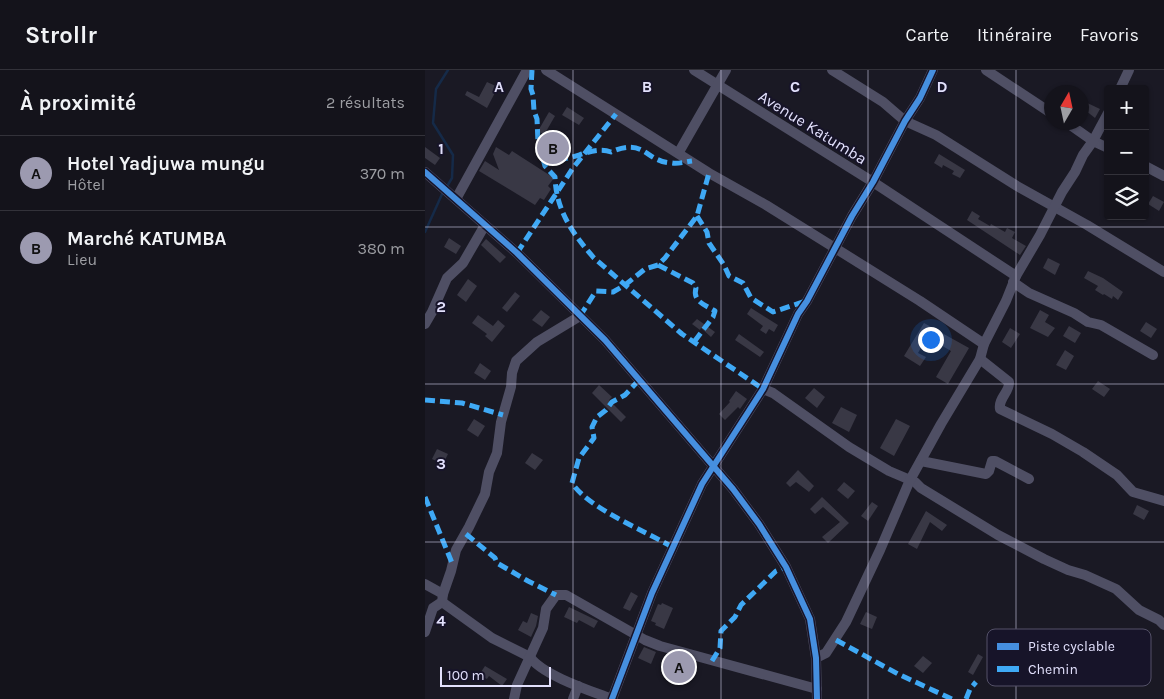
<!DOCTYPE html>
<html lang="fr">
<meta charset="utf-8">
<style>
:root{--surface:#14131b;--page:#1d1c24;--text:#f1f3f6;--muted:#9d9ea3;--line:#33323a;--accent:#9c9ab0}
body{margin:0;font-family:Karla,sans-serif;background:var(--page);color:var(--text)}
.controls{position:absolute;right:15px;top:15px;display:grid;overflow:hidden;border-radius:5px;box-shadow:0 1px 4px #0004}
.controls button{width:45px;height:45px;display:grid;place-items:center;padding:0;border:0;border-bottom:1px solid var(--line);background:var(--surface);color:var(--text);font:25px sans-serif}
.compass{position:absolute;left:619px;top:15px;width:45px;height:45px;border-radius:50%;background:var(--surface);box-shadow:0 1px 4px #0004;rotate:9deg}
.scale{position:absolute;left:15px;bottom:12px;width:111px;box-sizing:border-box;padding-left:5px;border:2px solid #e2e0fc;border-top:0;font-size:14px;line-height:18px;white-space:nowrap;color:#e2e0fc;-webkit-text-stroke:4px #171429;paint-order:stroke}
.you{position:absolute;left:505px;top:269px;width:18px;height:18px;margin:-12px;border:4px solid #fff;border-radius:50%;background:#1a73e8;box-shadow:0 0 0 8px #1a73e833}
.badge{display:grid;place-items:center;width:32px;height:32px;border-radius:50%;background:var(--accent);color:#111;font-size:16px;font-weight:700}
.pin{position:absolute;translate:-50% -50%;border:2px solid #fff;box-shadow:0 1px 5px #0006}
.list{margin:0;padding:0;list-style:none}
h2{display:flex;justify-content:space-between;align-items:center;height:65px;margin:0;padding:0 20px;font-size:21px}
h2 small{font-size:16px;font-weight:400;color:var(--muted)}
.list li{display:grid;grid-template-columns:32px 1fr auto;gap:15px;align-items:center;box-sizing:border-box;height:75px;padding:0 20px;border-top:1px solid var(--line)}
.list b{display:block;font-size:19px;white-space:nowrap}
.list p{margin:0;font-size:16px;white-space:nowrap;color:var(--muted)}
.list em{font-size:16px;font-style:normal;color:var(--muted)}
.icon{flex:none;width:28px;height:28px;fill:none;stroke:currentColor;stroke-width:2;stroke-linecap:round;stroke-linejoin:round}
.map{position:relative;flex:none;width:739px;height:629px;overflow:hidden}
header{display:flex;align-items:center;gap:30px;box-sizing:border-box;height:70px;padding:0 25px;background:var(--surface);border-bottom:1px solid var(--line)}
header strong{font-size:24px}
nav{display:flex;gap:28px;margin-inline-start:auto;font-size:18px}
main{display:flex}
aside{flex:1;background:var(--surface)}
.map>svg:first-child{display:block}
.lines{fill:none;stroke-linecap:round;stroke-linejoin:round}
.stream{stroke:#152a48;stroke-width:2.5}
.building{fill:#393845}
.minor{stroke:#4f4f64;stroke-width:10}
.quiet{stroke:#3fa9f5;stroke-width:5;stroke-dasharray:10 5;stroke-linecap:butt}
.cycleway-casing{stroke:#171429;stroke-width:9}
.cycleway{stroke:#468fdf;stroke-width:6}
.grid{fill:none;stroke:#e2e0fc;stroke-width:1;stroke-opacity:0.55}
.labels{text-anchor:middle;stroke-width:4;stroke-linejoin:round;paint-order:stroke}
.street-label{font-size:16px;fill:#e2e0fc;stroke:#171429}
.key{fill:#171429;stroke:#545168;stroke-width:1}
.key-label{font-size:14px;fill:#e2e0fc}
.grid-label{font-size:16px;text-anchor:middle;font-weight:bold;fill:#e2e0fc;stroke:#171429;stroke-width:4;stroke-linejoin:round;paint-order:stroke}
</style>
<header>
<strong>Strollr</strong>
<nav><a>Carte</a><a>Itinéraire</a><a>Favoris</a></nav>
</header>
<main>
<aside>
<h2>À proximité<small>2 résultats</small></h2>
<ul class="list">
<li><span class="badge">A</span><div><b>Hotel Yadjuwa mungu</b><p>Hôtel</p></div><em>370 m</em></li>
<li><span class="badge">B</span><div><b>Marché KATUMBA</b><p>Lieu</p></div><em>380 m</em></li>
</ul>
</aside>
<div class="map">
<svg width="739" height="629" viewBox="0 0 739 629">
<rect width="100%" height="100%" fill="#1a1924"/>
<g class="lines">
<g class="stream">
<path d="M21 118 27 108 28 85 8 53 11 19 23 0"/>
<path d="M0 162 18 122"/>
</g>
</g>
<g class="building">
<path d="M62 12 73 17 62 38 40 25 42 21 54 27Z"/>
<path d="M656 30 675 39 670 48 656 37Z"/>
<path d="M142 37 159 48 154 55 137 45Z"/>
<path d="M124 42 130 46 119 65 113 61Z"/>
<path d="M122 69 139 80 133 87 117 77Z"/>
<path d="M0 77 15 88 10 95 0 88Z"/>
<path d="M71 77 84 85 87 81 129 108 123 116 126 119 119 130 115 128 110 135 54 101 60 91 74 100 68 84Z"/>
<path d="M514 84 540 100 535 108 527 104 529 101 518 95 517 98 509 93Z"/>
<path d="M728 126 739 132 734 141 723 134Z"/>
<path d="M547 141 555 146 553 149 565 156 566 154 580 162 582 158 590 162 587 168 601 176 595 185 542 150Z"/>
<path d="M24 168 36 176 31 184 19 177Z"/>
<path d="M61 169 81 187 75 193 56 175Z"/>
<path d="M623 188 635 194 630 205 618 198Z"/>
<path d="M663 201 678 208 698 222 693 230 688 226 687 229 679 224 678 225 670 220 673 216 659 208Z"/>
<path d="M43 209 52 216 41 232 32 225Z"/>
<path d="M90 222 95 226 82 242 77 238Z"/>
<path d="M326 238 353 255 349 262 344 259 341 264 335 260 338 256 322 244Z"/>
<path d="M116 240 125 247 117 257 107 250Z"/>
<path d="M615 240 624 245 620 252 630 258 623 267 605 258Z"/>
<path d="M53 245 68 256 73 250 80 256 67 272 60 266 62 264 47 253Z"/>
<path d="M272 249 290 262 286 267 276 258 275 260 267 254Z"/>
<path d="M721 252 732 259 726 268 715 261Z"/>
<path d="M499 253 544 278 523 314 511 307 526 281 502 267 493 283 501 287 495 296 479 286Z"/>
<path d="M644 256 656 263 650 273 638 266Z"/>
<path d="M585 258 595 264 586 278 577 272Z"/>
<path d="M314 264 339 282 335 287 310 270Z"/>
<path d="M640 280 649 286 641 300 631 295Z"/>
<path d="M55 293 66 301 60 310 49 303Z"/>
<path d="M673 311 685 319 679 327 667 319Z"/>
<path d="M174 315 187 327 184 330 201 347 196 352 167 323Z"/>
<path d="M389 318 400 327 392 338 380 328Z"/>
<path d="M311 321 322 329 315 339 313 337 300 350 294 344 305 332 304 331Z"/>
<path d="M416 337 432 345 424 362 407 353Z"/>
<path d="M49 349 60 356 53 367 42 360Z"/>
<path d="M471 349 485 356 469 386 455 378Z"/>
<path d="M12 379 23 384 18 394 7 389Z"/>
<path d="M107 383 118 390 110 400 100 393Z"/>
<path d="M373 400 389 416 384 422 371 412 365 417 361 413Z"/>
<path d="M419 412 430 421 423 429 412 420Z"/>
<path d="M397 427 424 453 403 473 397 467 415 452 398 437 390 444 385 439Z"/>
<path d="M447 432 453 436 443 451 436 446Z"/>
<path d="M712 435 724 441 719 450 708 444Z"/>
<path d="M501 441 522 455 517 461 505 452 492 479 483 474Z"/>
<path d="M206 522 213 526 205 541 198 538Z"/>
<path d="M237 533 248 538 239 559 230 555 231 553 226 551 233 534 236 535Z"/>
<path d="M144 537 173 551 169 558 154 550 152 553 139 547Z"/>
<path d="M441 542 452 547 447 559 435 554Z"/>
<path d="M106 543 113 546 111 556 106 567 93 560 98 551 102 553Z"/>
<path d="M219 577 231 582 226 594 213 588Z"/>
<path d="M553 584 558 587 548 605 543 602Z"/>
<path d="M498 586 507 593 498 603 489 596Z"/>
<path d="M246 588 265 593 263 601 260 600 258 610 253 609 252 612 245 610 247 604 243 603Z"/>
<path d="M60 596 82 609 77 616 64 606 62 609 54 605Z"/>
</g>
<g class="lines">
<g class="minor">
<path d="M121 0 284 103 341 135 495 231 559 274"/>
<path d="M269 0 448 112 591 206"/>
<path d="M407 0 458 32 480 51 511 65 592 116 662 155 739 202"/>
<path d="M561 0 626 43"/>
<path d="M695 19 704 0"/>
<path d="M641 52 668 71 683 78"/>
<path d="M254 82 301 0"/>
<path d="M720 96 739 106"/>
<path d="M0 102 92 183 180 270 308 419 334 454 361 497 385 549 391 588 392 629"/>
<path d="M31 129 102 0"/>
<path d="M588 212 604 223 649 243 663 252 676 255 728 285"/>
<path d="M0 254 7 242 22 208 38 193 60 155"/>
<path d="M555 289 584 312C585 322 573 328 575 339L627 364 658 382 692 405 708 422 739 431"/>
<path d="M338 319 348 323 424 377 464 401 490 412 496 418 573 465 619 489 643 500 660 505 691 519 714 540 734 550 739 555"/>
<path d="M496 391 561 404 564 401 567 391H570L604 409"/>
<path d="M0 514 18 524"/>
<path d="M17 532 67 568 105 587C117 605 166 621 187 629"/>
<path d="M0 562 8 538 17 532 18 524 26 501 31 480 44 457 60 424 64 402 72 383 76 352 86 317 87 303 91 291 112 272 155 246"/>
<path d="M391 588 401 583 421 552 455 480 485 410 516 354 555 289 559 274 581 231 591 206 615 165 637 122 650 102 658 85 668 71 683 43"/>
<path d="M89 629 92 615 118 558 121 539 131 525H141L220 570 235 576 392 619"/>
<path d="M148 629 153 616"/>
<path d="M187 629 227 523 277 414 338 319 373 244 382 231 427 146 448 112 480 51 495 28 508 0"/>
</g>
<g class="quiet">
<path d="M107 0 106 19 108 25 109 41 112 49 113 72 120 96 130 107C131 140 147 163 169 188L257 264 338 319"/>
<path d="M118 87C124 88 132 90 138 89 154 87 170 76 186 82 220 67 220 92 247 93 253 94 260 92 267 91"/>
<path d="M272 146 282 162 284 173 299 195 304 206 318 213 326 228 348 242 381 231"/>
<path d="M92 183 148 98 191 44"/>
<path d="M233 195 268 213 271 218C267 231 280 235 290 241L288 247 269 272"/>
<path d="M155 246 171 221 188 222 200 215 220 199 233 195 240 188 272 146 284 103"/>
<path d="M214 310 200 325 187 332 181 340 172 347 167 357 169 368 154 388 147 413C164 439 221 461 249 478"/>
<path d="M0 330 37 333 78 345"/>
<path d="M0 427 27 493"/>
<path d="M41 464 70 488 72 493 103 511 131 525"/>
<path d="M411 570 473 604 527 629"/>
<path d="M287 591 295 578 296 561 310 547 316 535 351 501 361 497"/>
<path d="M541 629 545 619 551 612"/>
</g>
<defs>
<g id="cycleway">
<path d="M0 102 92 183 180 270 308 419 334 454 361 497 385 549 391 588 392 629"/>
<path d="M187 629 227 523 277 414 338 319 373 244 382 231 427 146 448 112 480 51 495 28 508 0"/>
</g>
</defs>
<use href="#cycleway" class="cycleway-casing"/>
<use href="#cycleway" class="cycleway"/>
</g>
<path class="grid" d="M148 0V629M296 0V629M443 0V629M591 0V629M0 157H739M0 314H739M0 472H739"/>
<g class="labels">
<g class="street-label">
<text transform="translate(388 57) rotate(32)" y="6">Avenue Katumba</text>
</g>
</g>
<rect x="562" y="559" width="164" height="57" rx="8" class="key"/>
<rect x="572" y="573" width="22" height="7" fill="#468fdf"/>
<rect x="572" y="596" width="22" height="6" fill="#3fa9f5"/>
<g class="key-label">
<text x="603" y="581">Piste cyclable</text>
<text x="603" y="604">Chemin</text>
</g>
<g class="grid-label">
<text x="74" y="22">A</text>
<text x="222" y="22">B</text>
<text x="370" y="22">C</text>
<text x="517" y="22">D</text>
<text x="16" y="84">1</text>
<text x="16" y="242">2</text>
<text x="16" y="399">3</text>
<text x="16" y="556">4</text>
</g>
</svg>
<div class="controls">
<button>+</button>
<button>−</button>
<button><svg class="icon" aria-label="layers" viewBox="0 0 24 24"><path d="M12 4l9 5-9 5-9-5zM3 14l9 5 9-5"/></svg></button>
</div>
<svg class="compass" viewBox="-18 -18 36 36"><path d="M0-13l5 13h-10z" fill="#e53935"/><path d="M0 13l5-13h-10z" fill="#9d9ea3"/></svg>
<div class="scale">100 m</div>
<div class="you"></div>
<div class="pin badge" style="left:254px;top:597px">A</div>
<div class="pin badge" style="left:128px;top:78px">B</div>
</div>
</main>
